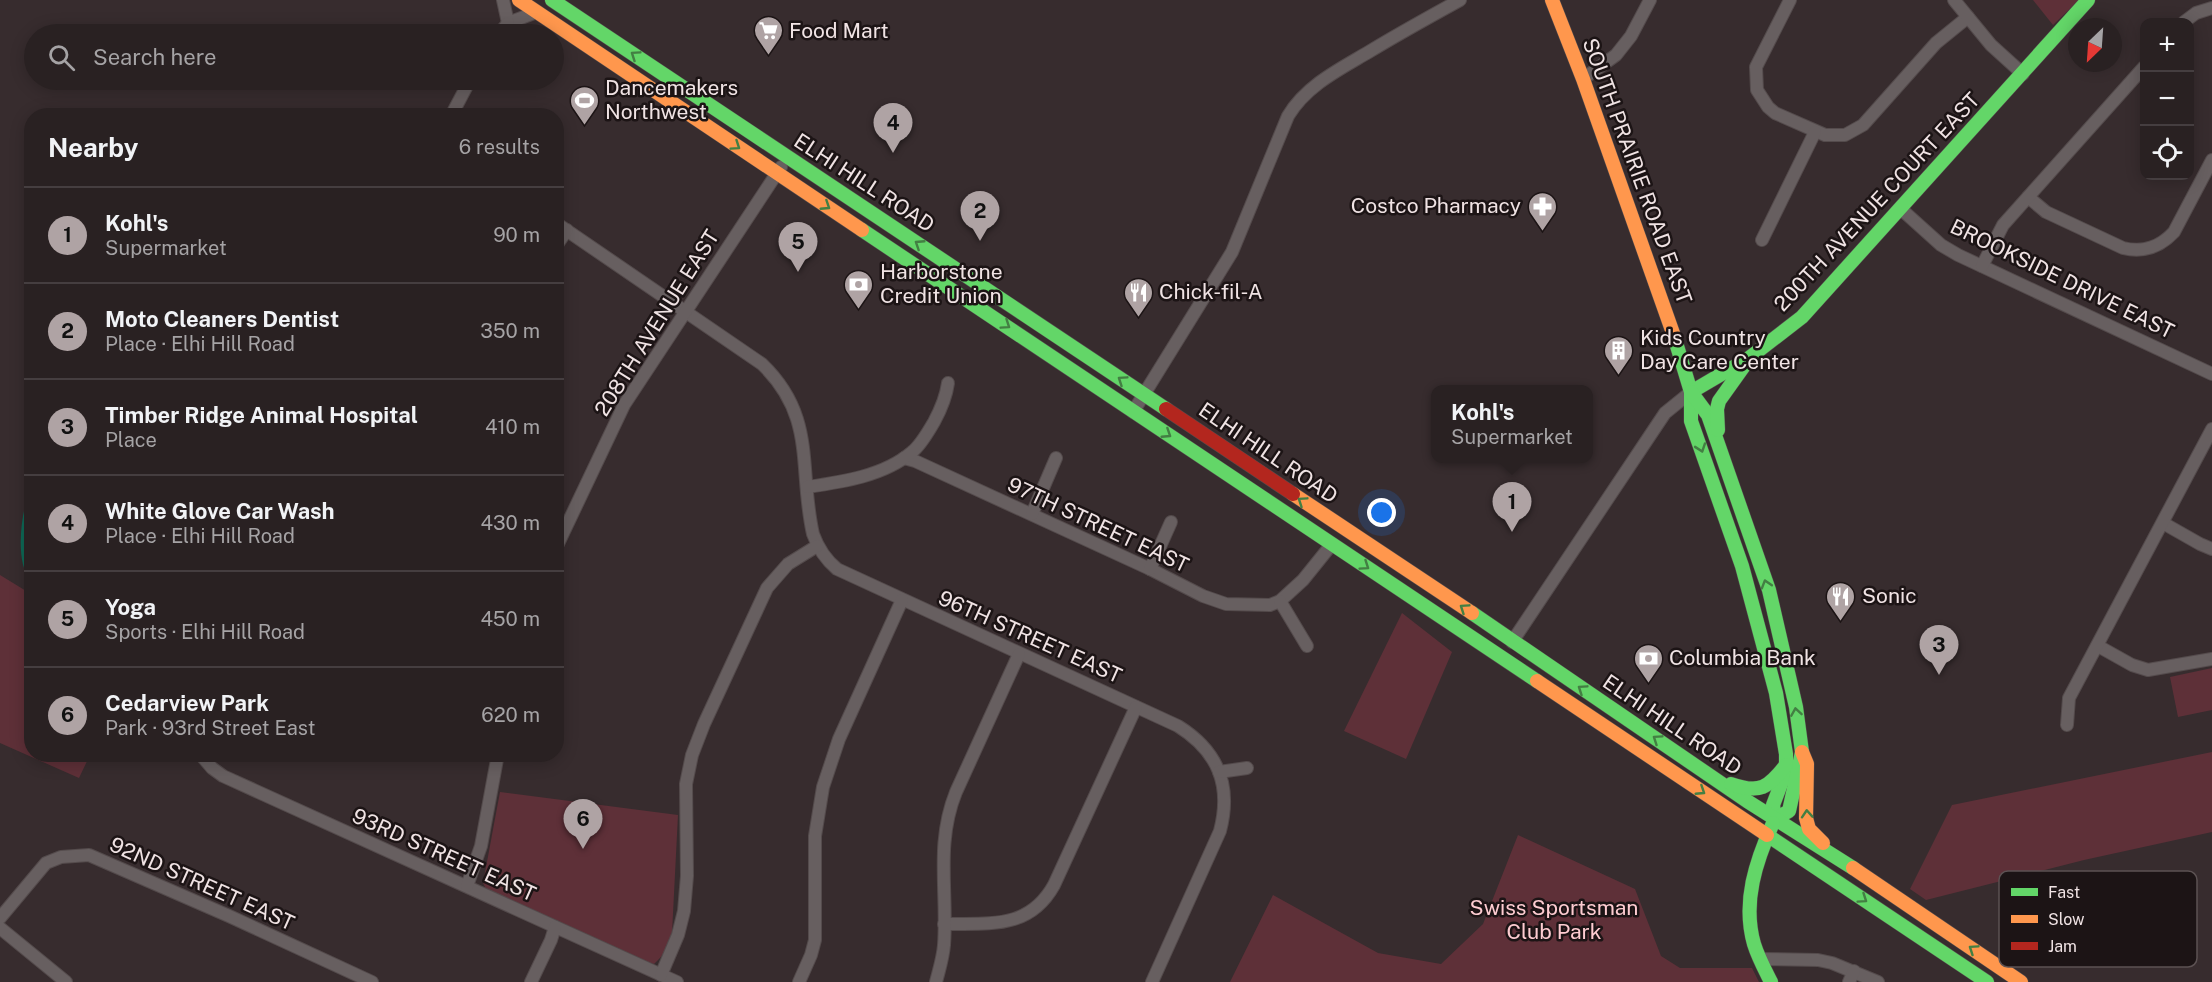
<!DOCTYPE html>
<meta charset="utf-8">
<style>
:root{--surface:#292122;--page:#31292a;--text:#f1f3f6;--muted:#a5a3a5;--line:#453e40;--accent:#afa3a4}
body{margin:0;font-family:"Public Sans",sans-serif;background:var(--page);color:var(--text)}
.controls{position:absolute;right:18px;top:18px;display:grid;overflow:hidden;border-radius:12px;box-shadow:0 3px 15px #0003}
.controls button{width:54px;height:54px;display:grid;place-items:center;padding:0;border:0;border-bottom:2px solid var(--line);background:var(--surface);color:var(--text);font:30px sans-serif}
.compass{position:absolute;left:2068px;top:18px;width:54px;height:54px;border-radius:50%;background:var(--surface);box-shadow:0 3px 15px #0003;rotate:205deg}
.you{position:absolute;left:1382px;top:513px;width:21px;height:21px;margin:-15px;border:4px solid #fff;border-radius:50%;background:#1a73e8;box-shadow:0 0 0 9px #1a73e833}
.badge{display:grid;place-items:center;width:39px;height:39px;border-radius:50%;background:var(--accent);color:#111;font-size:20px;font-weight:700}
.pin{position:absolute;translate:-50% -50px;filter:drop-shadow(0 2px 3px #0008)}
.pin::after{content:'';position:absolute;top:32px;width:21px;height:18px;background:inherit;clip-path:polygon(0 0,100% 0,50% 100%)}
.popup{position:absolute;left:1431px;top:385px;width:162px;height:78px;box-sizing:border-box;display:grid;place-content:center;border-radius:12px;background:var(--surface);filter:drop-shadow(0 2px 4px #0005);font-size:20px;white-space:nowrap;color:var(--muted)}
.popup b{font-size:22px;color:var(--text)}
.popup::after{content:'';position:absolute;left:50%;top:100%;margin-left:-12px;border:12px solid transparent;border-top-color:var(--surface)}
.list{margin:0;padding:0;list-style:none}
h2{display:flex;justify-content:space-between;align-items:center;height:78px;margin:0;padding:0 24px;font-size:26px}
h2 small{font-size:20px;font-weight:400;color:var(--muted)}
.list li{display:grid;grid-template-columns:39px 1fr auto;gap:18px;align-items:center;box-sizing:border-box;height:96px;padding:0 24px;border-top:2px solid var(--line)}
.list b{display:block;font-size:22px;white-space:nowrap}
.list p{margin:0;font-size:20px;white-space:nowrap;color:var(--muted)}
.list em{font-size:20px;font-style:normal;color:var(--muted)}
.icon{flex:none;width:33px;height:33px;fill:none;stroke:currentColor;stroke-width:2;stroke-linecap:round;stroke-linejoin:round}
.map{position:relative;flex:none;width:2212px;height:982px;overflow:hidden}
.search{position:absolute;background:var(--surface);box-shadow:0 3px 15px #0003;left:24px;top:24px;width:540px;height:66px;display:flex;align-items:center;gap:15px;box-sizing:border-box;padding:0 21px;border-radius:33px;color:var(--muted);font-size:22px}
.panel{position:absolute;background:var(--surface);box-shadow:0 3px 15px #0003;left:24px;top:108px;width:540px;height:654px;border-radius:24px}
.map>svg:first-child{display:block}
.green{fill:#5e3038}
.water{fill:#0e6856}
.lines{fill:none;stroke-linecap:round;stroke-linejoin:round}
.street-casing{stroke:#544b4c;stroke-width:14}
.fast-casing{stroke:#544b4c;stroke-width:15}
.slow-casing{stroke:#544b4c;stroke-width:15}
.jam-casing{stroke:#544b4c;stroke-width:15}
.street{stroke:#675f60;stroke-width:12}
.fast{stroke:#63d668;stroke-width:14}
.slow{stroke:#ff974d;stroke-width:14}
.jam{stroke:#b3261e;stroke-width:14}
.oneway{stroke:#437f43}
.labels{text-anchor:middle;stroke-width:5;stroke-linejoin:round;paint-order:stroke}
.poi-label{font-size:21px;fill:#f0e3e4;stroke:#1c1415;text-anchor:start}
.street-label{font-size:21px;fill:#f0e3e4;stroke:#1c1415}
.park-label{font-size:21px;fill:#feccd1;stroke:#1c1415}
.key{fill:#1c1415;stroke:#5c5253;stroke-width:1.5}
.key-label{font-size:16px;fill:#f0e3e4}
</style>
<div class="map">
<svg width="2212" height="982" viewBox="0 0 2212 982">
<rect width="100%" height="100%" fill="#372c2e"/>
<g class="green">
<path d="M2033 0H2079L2053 25Z"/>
<path d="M0 575 31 594 32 754 90 755 79 778 0 743Z"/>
<path d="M1402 613 1452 652 1406 759 1344 731Z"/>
<path d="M2212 668V710L2178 717 2170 677Z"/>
<path d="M2212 752V832L2084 860 1926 900 1910 889 1952 805Z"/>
<path d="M500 792 678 815 672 933C669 946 664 955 654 964L646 962 486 889 483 883Z"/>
<path d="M1518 835 1635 889 1661 956 1680 968H1752L1759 982H1230L1273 895 1378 953 1441 964 1483 924Z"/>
</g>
<path class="water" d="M31 488V581C14 563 21 509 31 488Z"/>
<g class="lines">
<defs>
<g id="street">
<path d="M503 0 508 23 537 12"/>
<path d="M1790 0 1756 67 1757 90 1768 107 1775 113 1825 135H1845L1863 125 1936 43 1968 17"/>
<path d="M1954 0 1991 45 2023 74"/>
<path d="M2184 22 2196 13 2212 8"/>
<path d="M499 34 508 23"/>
<path d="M1583 79 1616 55 1631 36 1650 0"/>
<path d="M451 116 470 80"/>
<path d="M2028 197 2046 212 2123 248C2144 253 2160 247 2174 232L2212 160"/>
<path d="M1901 209 1941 245 1958 255 2212 374"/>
<path d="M556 223 762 364C817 417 798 468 813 534 818 548 825 559 837 569L1178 726C1218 751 1232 785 1220 831L1152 982"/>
<path d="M1762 240 1815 132"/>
<path d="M556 246 567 230"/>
<path d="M1982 266 2003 225 2144 67"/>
<path d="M1133 412 1232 252 1288 116C1306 86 1338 70 1367 53 1398 34 1429 17 1460 0"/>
<path d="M904 458 915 461 1150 569 1203 596 1226 604 1270 605 1280 601 1303 580 1332 544"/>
<path d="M807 487C842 482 884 476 912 452 921 445 928 432 934 422 941 409 946 398 948 383"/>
<path d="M1032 514 1056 458"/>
<path d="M2163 523 2200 544 2212 549"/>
<path d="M556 548 624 405 781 167"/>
<path d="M1150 569 1171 522"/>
<path d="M1280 601 1307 646"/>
<path d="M1512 642 1665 413 1691 392"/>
<path d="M2098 646 2132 665 2148 670 2212 659"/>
<path d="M2067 725 2069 698 2212 429"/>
<path d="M200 754 212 768 223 776 677 982"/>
<path d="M1219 772 1247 768"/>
<path d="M467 886 481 846 498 754"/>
<path d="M0 918 46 863 61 857 89 855 229 916 372 982"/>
<path d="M944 924C989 923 1029 930 1054 885L1136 707"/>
<path d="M0 928 66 982"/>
<path d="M1760 959 1818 960 1832 963 1878 982"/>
<path d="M661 975 678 935 684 911 687 876 686 784 692 755 704 724 767 588 788 564 817 546"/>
<path d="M531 982 551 940 555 927"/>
<path d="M799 982 811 955 815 940V836L823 787 839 739 902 600"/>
<path d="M936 982C939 970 943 958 944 945 948 892 935 844 956 792L1019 654"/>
<path d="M1849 982 1854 971"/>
</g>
<g id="fast">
<path d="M552 0 1166 409"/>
<path d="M862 230 1537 681"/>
<path d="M1674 336 1691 392V421L1742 566 1776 693 1786 754V771L1773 805 1775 819"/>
<path d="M1691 392 1749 358 1802 317 2088 0"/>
<path d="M1691 392 1708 415 1769 590 1796 707 1802 752 1789 811 1775 819"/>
<path d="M1718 430 1717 409 1719 401 1744 366"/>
<path d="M1472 613 1747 801 1853 868"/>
<path d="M1731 784C1760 794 1768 788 1786 765"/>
<path d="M1767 835 1987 982"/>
<path d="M1771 982C1765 970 1758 957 1754 944 1742 902 1756 861 1773 823"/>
</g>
<g id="slow">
<path d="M519 0 862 230"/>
<path d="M1552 0 1583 79 1674 336"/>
<path d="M1293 494 1472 613"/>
<path d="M1537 681 1767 835"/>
<path d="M1802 752 1807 764 1806 818 1809 829 1823 843"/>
<path d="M1853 868 2021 982"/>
</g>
<path id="jam" d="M1166 409 1293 494"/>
</defs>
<use href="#street" class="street-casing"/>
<use href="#fast" class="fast-casing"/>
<use href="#slow" class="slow-casing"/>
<use href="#jam" class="jam-casing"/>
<use href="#street" class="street"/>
<use href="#fast" class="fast"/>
<use href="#slow" class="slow"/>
<use href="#jam" class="jam"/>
</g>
<defs><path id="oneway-chevron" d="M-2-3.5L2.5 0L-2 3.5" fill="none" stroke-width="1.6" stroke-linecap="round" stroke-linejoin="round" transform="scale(1.5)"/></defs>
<g class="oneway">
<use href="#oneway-chevron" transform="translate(635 55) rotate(-146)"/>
<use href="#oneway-chevron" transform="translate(736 146) rotate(34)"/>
<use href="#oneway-chevron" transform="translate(826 206) rotate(33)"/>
<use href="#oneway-chevron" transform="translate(919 244) rotate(-147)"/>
<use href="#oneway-chevron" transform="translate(1006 325) rotate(34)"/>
<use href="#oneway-chevron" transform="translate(1122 380) rotate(-146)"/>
<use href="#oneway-chevron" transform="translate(1167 434) rotate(33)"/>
<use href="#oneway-chevron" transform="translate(1701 448) rotate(71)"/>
<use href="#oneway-chevron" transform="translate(1302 501) rotate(-146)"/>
<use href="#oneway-chevron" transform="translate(1365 566) rotate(34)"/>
<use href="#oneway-chevron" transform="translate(1766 584) rotate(-107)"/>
<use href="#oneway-chevron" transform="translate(1464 608) rotate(-146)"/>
<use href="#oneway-chevron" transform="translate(1582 689) rotate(-146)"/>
<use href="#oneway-chevron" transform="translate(1796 712) rotate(-99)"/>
<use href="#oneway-chevron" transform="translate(1657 739) rotate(-146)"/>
<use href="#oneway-chevron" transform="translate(1701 791) rotate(33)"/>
<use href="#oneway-chevron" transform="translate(1807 814) rotate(-94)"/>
<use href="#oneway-chevron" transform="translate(1863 899) rotate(34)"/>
<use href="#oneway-chevron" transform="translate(1973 949) rotate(-146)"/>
</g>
<defs>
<symbol id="supermarket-pin" viewBox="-11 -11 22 30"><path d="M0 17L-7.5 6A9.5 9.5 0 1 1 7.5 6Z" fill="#afa3a4" stroke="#1c1415"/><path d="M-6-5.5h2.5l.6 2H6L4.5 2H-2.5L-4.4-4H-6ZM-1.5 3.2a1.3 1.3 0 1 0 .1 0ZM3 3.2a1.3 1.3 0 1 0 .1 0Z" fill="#fff"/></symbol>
<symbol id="stadium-pin" viewBox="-11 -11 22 30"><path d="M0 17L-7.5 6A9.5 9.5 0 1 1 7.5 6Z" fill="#afa3a4" stroke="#1c1415"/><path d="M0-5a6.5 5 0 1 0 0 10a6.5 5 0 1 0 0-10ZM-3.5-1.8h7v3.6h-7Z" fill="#fff"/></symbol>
<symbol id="pharmacy-pin" viewBox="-11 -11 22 30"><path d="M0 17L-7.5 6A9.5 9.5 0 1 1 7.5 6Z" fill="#afa3a4" stroke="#1c1415"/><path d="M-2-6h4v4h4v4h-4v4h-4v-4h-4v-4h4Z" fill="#fff"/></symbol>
<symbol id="bank-pin" viewBox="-11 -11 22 30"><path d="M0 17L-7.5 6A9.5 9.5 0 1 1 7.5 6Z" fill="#afa3a4" stroke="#1c1415"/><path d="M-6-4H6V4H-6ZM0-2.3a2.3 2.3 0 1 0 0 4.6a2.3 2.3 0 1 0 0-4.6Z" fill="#fff"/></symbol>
<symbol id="restaurant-pin" viewBox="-11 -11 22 30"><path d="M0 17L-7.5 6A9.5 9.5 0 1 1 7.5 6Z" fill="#afa3a4" stroke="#1c1415"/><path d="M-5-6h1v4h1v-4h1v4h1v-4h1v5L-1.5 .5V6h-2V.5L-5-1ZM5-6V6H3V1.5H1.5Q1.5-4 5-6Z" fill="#fff"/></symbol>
<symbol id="building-pin" viewBox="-11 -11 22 30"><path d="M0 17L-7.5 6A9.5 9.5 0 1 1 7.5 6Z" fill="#afa3a4" stroke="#1c1415"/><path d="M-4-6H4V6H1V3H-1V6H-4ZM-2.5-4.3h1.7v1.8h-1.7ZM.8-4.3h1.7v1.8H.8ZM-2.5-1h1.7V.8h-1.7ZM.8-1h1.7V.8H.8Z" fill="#fff"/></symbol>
</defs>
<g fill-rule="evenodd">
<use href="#supermarket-pin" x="752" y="14" width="33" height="45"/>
<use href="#stadium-pin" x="568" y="84" width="33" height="45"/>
<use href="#pharmacy-pin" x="1526" y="190" width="33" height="45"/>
<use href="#bank-pin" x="842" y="268" width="33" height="45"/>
<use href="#restaurant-pin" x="1122" y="276" width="33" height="45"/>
<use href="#building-pin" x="1602" y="334" width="33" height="45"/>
<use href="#restaurant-pin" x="1824" y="580" width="33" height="45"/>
<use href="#bank-pin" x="1632" y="642" width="33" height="45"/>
</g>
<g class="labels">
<g class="poi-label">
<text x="789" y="38">Food Mart</text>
<text x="605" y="95">Dancemakers<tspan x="605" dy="24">Northwest</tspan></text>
<text x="1521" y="213" text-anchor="end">Costco Pharmacy</text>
<text x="880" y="279">Harborstone<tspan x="880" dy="24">Credit Union</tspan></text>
<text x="1159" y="299">Chick-fil-A</text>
<text x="1640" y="345">Kids Country<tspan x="1640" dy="24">Day Care Center</tspan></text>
<text x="1862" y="603">Sonic</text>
<text x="1669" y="665">Columbia Bank</text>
</g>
<g class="street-label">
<text transform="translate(1637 171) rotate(70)" y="7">SOUTH PRAIRIE ROAD EAST</text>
<text transform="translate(864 183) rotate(33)" y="7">ELHI HILL ROAD</text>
<text transform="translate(1877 202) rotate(-47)" y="7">200TH AVENUE COURT EAST</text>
<text transform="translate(2062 279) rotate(26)" y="7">BROOKSIDE DRIVE EAST</text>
<text transform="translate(657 323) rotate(-58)" y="7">208TH AVENUE EAST</text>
<text transform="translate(1268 453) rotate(34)" y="7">ELHI HILL ROAD</text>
<text transform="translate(1098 525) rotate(25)" y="7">97TH STREET EAST</text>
<text transform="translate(1030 637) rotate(24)" y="7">96TH STREET EAST</text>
<text transform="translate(1672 725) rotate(34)" y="7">ELHI HILL ROAD</text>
<text transform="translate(444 855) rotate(24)" y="7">93RD STREET EAST</text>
<text transform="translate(202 884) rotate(24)" y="7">92ND STREET EAST</text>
</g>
<g class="park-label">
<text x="1554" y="915">Swiss Sportsman<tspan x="1554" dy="24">Club Park</tspan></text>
</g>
</g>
<rect x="1999" y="871" width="198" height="96" rx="9" class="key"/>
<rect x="2011" y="888" width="27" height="8" fill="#63d668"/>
<rect x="2011" y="915" width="27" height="8" fill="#ff974d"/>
<rect x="2011" y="942" width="27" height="8" fill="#b3261e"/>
<g class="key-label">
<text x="2048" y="898">Fast</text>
<text x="2048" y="925">Slow</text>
<text x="2048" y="952">Jam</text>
</g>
</svg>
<div class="controls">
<button>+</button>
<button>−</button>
<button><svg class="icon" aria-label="locate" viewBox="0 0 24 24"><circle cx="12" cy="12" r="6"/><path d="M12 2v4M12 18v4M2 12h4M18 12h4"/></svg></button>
</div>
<svg class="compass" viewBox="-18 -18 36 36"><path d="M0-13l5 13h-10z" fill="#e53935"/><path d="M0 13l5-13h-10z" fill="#a5a3a5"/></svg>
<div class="you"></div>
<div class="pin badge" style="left:1512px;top:532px">1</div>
<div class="popup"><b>Kohl's</b>Supermarket</div>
<div class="pin badge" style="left:980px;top:241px">2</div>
<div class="pin badge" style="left:1939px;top:675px">3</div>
<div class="pin badge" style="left:893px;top:153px">4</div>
<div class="pin badge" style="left:798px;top:272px">5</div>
<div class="pin badge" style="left:583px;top:849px">6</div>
<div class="search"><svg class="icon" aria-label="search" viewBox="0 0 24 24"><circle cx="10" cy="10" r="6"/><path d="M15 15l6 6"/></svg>Search here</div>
<section class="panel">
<h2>Nearby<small>6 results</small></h2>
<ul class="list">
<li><span class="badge">1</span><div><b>Kohl's</b><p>Supermarket</p></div><em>90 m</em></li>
<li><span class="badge">2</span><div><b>Moto Cleaners Dentist</b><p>Place · Elhi Hill Road</p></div><em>350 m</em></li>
<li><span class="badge">3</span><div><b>Timber Ridge Animal Hospital</b><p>Place</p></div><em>410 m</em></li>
<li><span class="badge">4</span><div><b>White Glove Car Wash</b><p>Place · Elhi Hill Road</p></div><em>430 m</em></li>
<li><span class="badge">5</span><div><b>Yoga</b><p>Sports · Elhi Hill Road</p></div><em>450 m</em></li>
<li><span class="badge">6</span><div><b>Cedarview Park</b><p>Park · 93rd Street East</p></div><em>620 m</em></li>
</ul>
</section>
</div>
